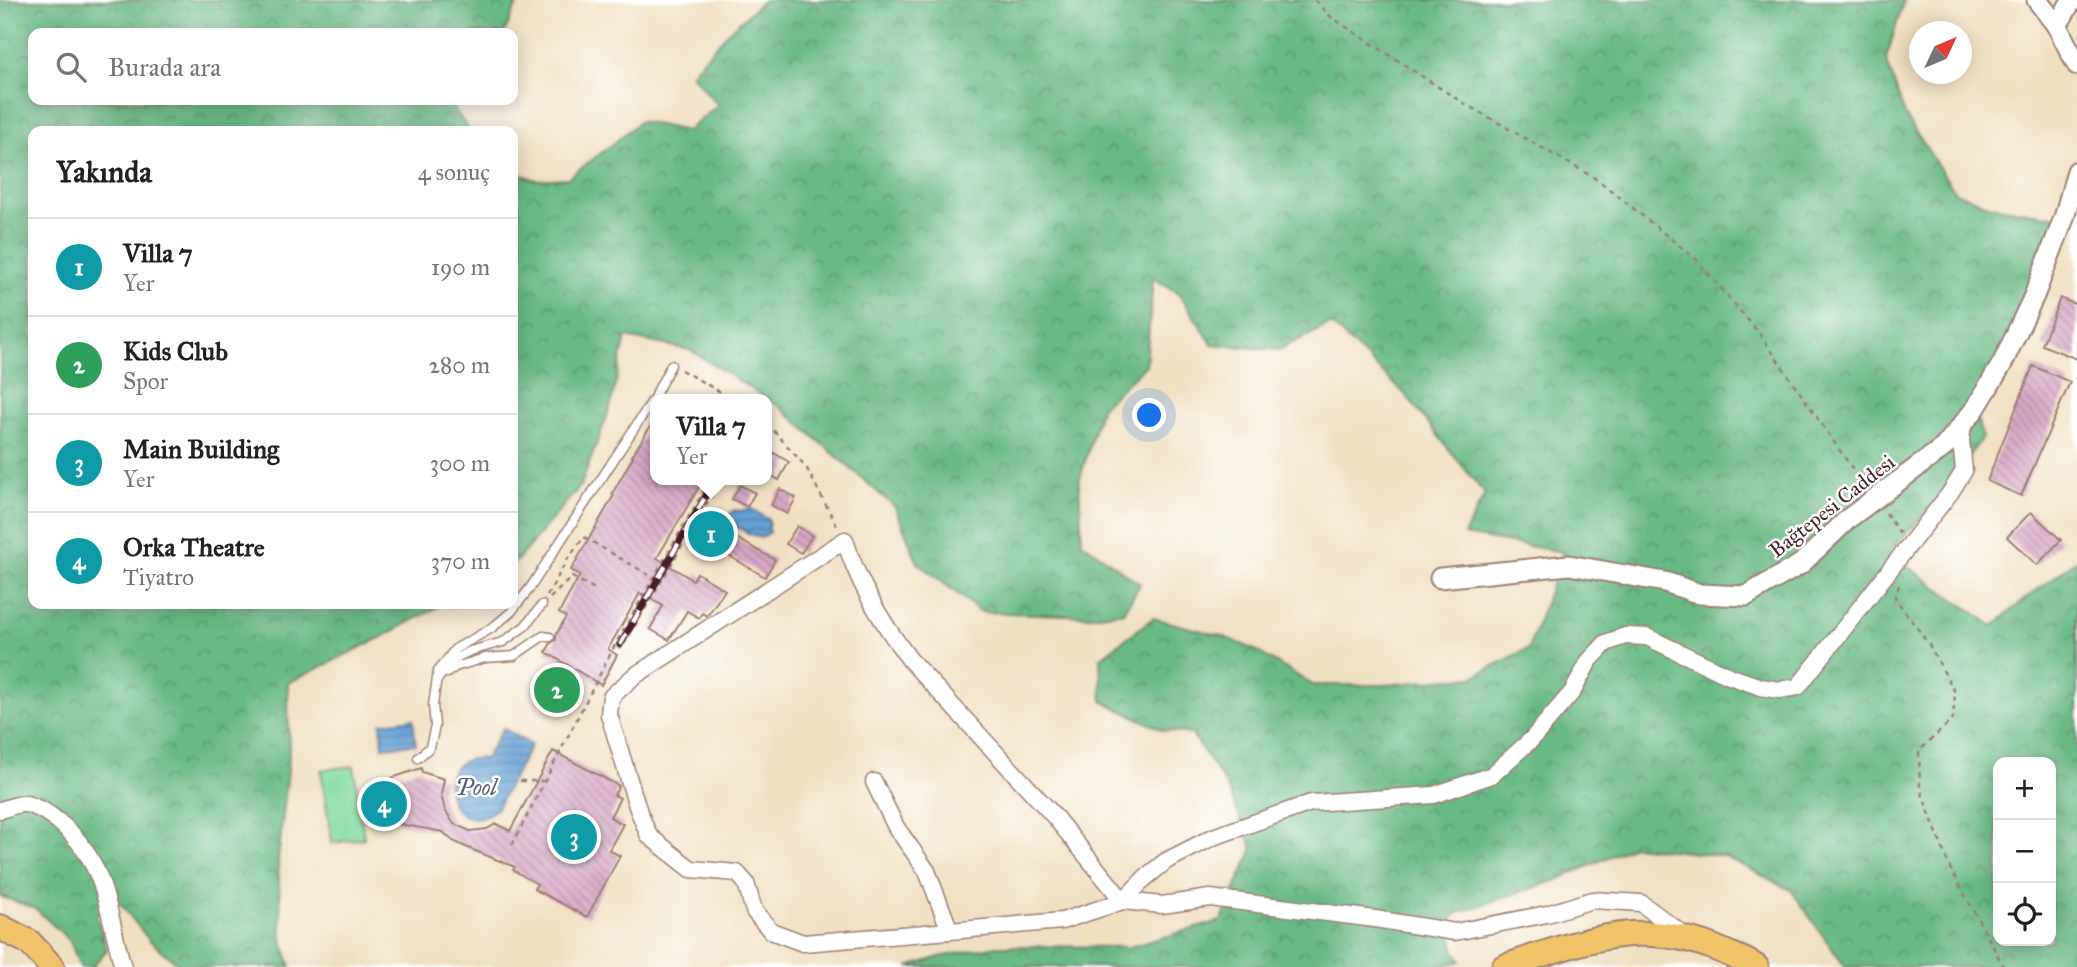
<!DOCTYPE html>
<html lang="tr">
<meta charset="utf-8">
<style>
:root{--surface:#fff;--page:#f2f2f2;--text:#202124;--muted:#757577;--line:#e0e0e0;--accent:#b5179e}
body{margin:0;font-family:"IM FELL Great Primer",serif;background:var(--page);color:var(--text)}
.controls{position:absolute;right:21px;bottom:21px;display:grid;overflow:hidden;border-radius:14px;box-shadow:0 4px 18px #0003}
.controls button{width:63px;height:63px;display:grid;place-items:center;padding:0;border:0;border-bottom:2px solid var(--line);background:var(--surface);color:var(--text);font:35px sans-serif}
.compass{position:absolute;left:1909px;top:21px;width:63px;height:63px;border-radius:50%;background:var(--surface);box-shadow:0 4px 18px #0003;rotate:46deg}
.you{position:absolute;left:1150px;top:416px;width:24px;height:24px;margin:-18px;border:5px solid #fff;border-radius:50%;background:#1a73e8;box-shadow:0 0 0 10px #1a73e833}
.badge{display:grid;place-items:center;width:46px;height:46px;border-radius:50%;background:var(--accent);color:#fff;font-size:23px;font-weight:700}
.pin{position:absolute;translate:-50% -50%;border:4px solid #fff;box-shadow:0 2px 7px #0006}
.popup{position:absolute;left:650px;top:394px;width:122px;height:91px;box-sizing:border-box;display:grid;place-content:center;border-radius:14px;background:var(--surface);filter:drop-shadow(0 2px 5px #0005);font-size:23px;white-space:nowrap;color:var(--muted)}
.popup b{font-size:26px;color:var(--text)}
.popup::after{content:'';position:absolute;left:50%;top:100%;margin-left:-14px;border:14px solid transparent;border-top-color:var(--surface)}
.list{margin:0;padding:0;list-style:none}
h2{display:flex;justify-content:space-between;align-items:center;height:91px;margin:0;padding:0 28px;font-size:30px}
h2 small{font-size:23px;font-weight:400;color:var(--muted)}
.list li{display:grid;grid-template-columns:46px 1fr auto;gap:21px;align-items:center;box-sizing:border-box;height:98px;padding:0 28px;border-top:2px solid var(--line)}
.list b{display:block;font-size:26px;white-space:nowrap}
.list p{margin:0;font-size:23px;white-space:nowrap;color:var(--muted)}
.list em{font-size:23px;font-style:normal;color:var(--muted)}
.icon{flex:none;width:38px;height:38px;fill:none;stroke:currentColor;stroke-width:2;stroke-linecap:round;stroke-linejoin:round}
.map{position:relative;flex:none;width:2077px;height:967px;overflow:hidden}
.search{position:absolute;background:var(--surface);box-shadow:0 4px 18px #0003;left:28px;top:28px;width:490px;height:77px;display:flex;align-items:center;gap:18px;box-sizing:border-box;padding:0 24px;border-radius:14px;color:var(--muted);font-size:26px}
.panel{position:absolute;background:var(--surface);box-shadow:0 4px 18px #0003;left:28px;top:126px;width:490px;height:483px;border-radius:14px}
.map>svg:first-child{display:block}
.forest{fill:url(#forest-crowns);stroke:#5a6c58;stroke-width:2;fill-rule:evenodd}
.pitch{fill:#82d99e;stroke:#667c64;stroke-width:2}
.water{fill:url(#water-rules);stroke:#566080;stroke-width:2}
.building{fill:url(#building-back-hatch)}
.lines{fill:none;stroke-linecap:round;stroke-linejoin:round}
.service-casing{stroke:#9d8076;stroke-width:11}
.minor-casing{stroke:#9d8076;stroke-width:19}
.tertiary-casing{stroke:#9d8076;stroke-width:23}
.primary-casing{stroke:#9d8076;stroke-width:28}
.path{stroke:#9d8076;stroke-width:2.5;stroke-dasharray:5 5;stroke-linecap:butt}
.service{stroke:#fff;stroke-width:8}
.minor{stroke:#fff;stroke-width:16}
.tertiary{stroke:#fff;stroke-width:19}
.primary{stroke:#f1c369;stroke-width:24}
.rail-casing{stroke:#4a1f2b;stroke-width:7}
.rail{stroke:#fff;stroke-width:4.5;stroke-dasharray:13;stroke-linecap:butt}
.labels{text-anchor:middle;stroke-width:5;stroke-linejoin:round;paint-order:stroke}
.street-label{font-size:21px;fill:#4a1f2b;stroke:#fff}
.water-label{font-size:23px;font-style:italic;fill:#555a77;stroke:#fff}
</style>
<div class="map">
<svg width="2077" height="967" viewBox="0 0 2077 967">
<defs>
<pattern id="forest-crowns" width="20" height="18" patternUnits="userSpaceOnUse" patternTransform="scale(1.75)"><rect width="20" height="18" fill="#69b985"/><path d="M2 6a3 3 0 1 1 6 0M12 15a3 3 0 1 1 6 0" fill="none" stroke="#58966d"/></pattern>
<pattern id="water-rules" width="6" height="5" patternUnits="userSpaceOnUse" patternTransform="scale(1.75)"><rect width="6" height="5" fill="#63a1d5"/><path d="M0 2.5h6" fill="none" stroke="#5483ad"/></pattern>
<pattern id="building-back-hatch" width="6" height="6" patternUnits="userSpaceOnUse" patternTransform="scale(1.75)"><rect width="6" height="6" fill="#d6a7c4"/><path d="M-1 5l2 2M0 0l6 6M5-1l2 2" fill="none" stroke="#b0879f"/></pattern>
</defs>
<rect width="100%" height="100%" fill="#fff"/>
<filter id="ink" filterUnits="userSpaceOnUse"><feTurbulence type="fractalNoise" baseFrequency=".0143" numOctaves="2"/><feDisplacementMap in="SourceGraphic" scale="14" xChannelSelector="R" yChannelSelector="G"/><feConvolveMatrix kernelMatrix="1 2 1 2 8 2 1 2 1" color-interpolation-filters="sRGB"/></filter>
<filter id="wash" filterUnits="userSpaceOnUse"><feTurbulence type="fractalNoise" baseFrequency=".00686" numOctaves="4" result="noise"/><feDisplacementMap in="SourceGraphic" scale="28" xChannelSelector="R" yChannelSelector="G"/><feGaussianBlur stdDeviation="1.57" result="paint"/><feColorMatrix in="noise" values="0 0 0 0 0 0 0 0 0 0 0 0 0 0 0 0 0 1.4 0 .05"/><feComposite in="paint" operator="in"/></filter>
<g filter="url(#wash)">
<rect width="100%" height="100%" fill="#f0e0c2"/>
<g class="forest">
<path d="M0 0H519L504 33H33V100H459L453 108 470 131H33V604H443L386 635 288 683 289 760 278 861 282 940 291 967H182L149 940 119 902 96 915 107 950 93 965 94 967H80L70 941 36 909 0 896Z"/>
<path d="M764 0H1904L1886 59 1905 115 1955 192 1991 206 2064 218 1975 409 1982 438 1935 502 1888 553 1993 626 2024 600 2077 560V967H1845L1791 890 1724 856 1633 846 1557 880 1457 913 1449 922 1454 949 1461 961 1436 967H908L940 957 997 946 1129 947 1221 921 1253 849 1226 785 1192 734 1163 730 1102 701 1100 658 1153 618 1222 636 1253 649 1313 685H1384L1473 677 1529 648 1563 552 1464 535 1485 494 1404 393 1331 324 1278 350 1212 344 1179 293 1153 278 1146 365 1101 407 1079 482 1082 542 1140 584 1124 612 1090 616 981 612 918 563 895 507 780 407 690 350 626 337 610 408 581 485 513 565V171L536 180 568 178 609 147 640 121 687 131 718 105 691 74 728 32ZM1998 762H2051V941H1998Z"/>
</g>
<path class="pitch" d="M354 766 364 838 332 843 321 770Z"/>
<g class="water">
<path d="M750 508 769 520V533L761 538C749 534 733 528 728 516L734 510 741 511Z"/>
<path d="M413 719 416 744 383 747 381 723Z"/>
<path d="M503 728 531 745 496 809C448 846 424 752 485 759Z"/>
</g>
<g id="blocks">
<g class="building">
<path d="M2060 298 2077 305V359L2042 345Z"/>
<path d="M2033 366 2070 382 2021 496 1987 481Z"/>
<path d="M655 419V480H703L657 558 693 580 697 573 725 590 707 616 702 613 699 618 687 611 669 640 650 629 663 606 640 593 608 649 617 655 601 685 546 652 551 643 556 640V635L566 617 559 613 580 575 571 570 614 495 612 494 633 457 632 456Z"/>
<path d="M774 453 789 462 779 480 767 473V465Z"/>
<path d="M740 485 755 493 747 507 732 499Z"/>
<path d="M780 489 796 498 787 514 771 505Z"/>
<path d="M2031 512 2061 540 2037 565 2007 537Z"/>
<path d="M709 521 724 531 775 560 765 577 699 538Z"/>
<path d="M797 526 812 536 801 553 786 544Z"/>
<path d="M553 751 619 786 614 795 620 798 610 817 623 824 609 850 620 856 587 917 534 889 537 884 513 870 515 867 468 848 453 841 443 832 400 824 399 822 379 816 373 809 374 800 382 788 393 785 392 778 421 768 422 772 444 779 441 795 445 810 454 824 470 831 487 829 496 824 510 831Z"/>
</g>
</g>
</g>
<g filter="url(#ink)">
<use href="#blocks" fill-opacity="0" stroke="#9d8076" stroke-width="2"/>
<g class="lines">
<defs>
<g id="service">
<path d="M447 673 455 667 485 658 514 656 543 636 550 637"/>
<path d="M438 679 454 659 470 651 503 642 525 626 542 605"/>
<path d="M418 758 430 747 435 726 433 705 438 671 455 649 492 628 511 612 530 588 652 401 671 365"/>
</g>
<g id="minor">
<path d="M874 782 896 827 927 871 950 931 1062 921 1123 901 1145 878 1166 861 1213 837 1311 803 1434 795 1492 775 1532 739 1573 691 1589 661 1606 643 1625 636 1647 637 1729 676 1761 687 1779 690 1798 687 1950 493 1964 471 1961 440 1963 424"/>
<path d="M0 810C8 808 19 803 26 804 38 807 50 814 59 822 107 861 107 912 123 967"/>
<path d="M950 931 803 943 771 931 754 911 746 883 737 873 691 869 649 836 638 809 609 715 611 697 633 677 845 540C858 584 882 623 910 660L1054 816 1123 901 1162 905 1210 898 1375 919 1455 932 1547 914 1592 900 1641 903 1685 936"/>
</g>
<g id="tertiary">
<path d="M2037 0 2057 26 2077 65"/>
<path d="M2057 26 2072 0"/>
<path d="M1440 578 1569 565 1665 582 1700 594 1746 596 1801 564 1849 518 1944 447 1975 409 2002 364 2034 296 2064 218 2077 171"/>
</g>
<g id="primary">
<path d="M0 927 29 942 52 967"/>
<path d="M1504 967C1582 941 1642 916 1722 951 1733 956 1746 960 1756 967"/>
</g>
</defs>
<use href="#service" class="service-casing"/>
<use href="#minor" class="minor-casing"/>
<use href="#tertiary" class="tertiary-casing"/>
<use href="#primary" class="primary-casing"/>
<g class="path">
<path d="M1315 0 1331 17 1460 101 1598 180 1696 259 1759 333 1854 471 1866 485"/>
<path d="M681 370 733 399"/>
<path d="M767 423 806 467 838 528"/>
<path d="M1886 513 1900 534"/>
<path d="M1899 585 1895 598 1928 643 1955 692 1953 719 1919 751 1920 788 1949 866 2004 967"/>
<path d="M547 596 567 560 584 537 654 578"/>
<path d="M550 598 572 577 597 590"/>
<path d="M616 643 623 646 721 480"/>
<path d="M520 781H545"/>
<path d="M512 845 616 643 710 480"/>
</g>
<use href="#service" class="service"/>
<use href="#minor" class="minor"/>
<use href="#tertiary" class="tertiary"/>
<use href="#primary" class="primary"/>
<defs>
<path id="rail" d="M620 645 715 480"/>
</defs>
<use href="#rail" class="rail-casing"/>
<use href="#rail" class="rail"/>
</g>
</g>
<g class="labels">
<g class="street-label">
<text transform="translate(1832 506) rotate(-38)" y="7">Bağtepesi Caddesi</text>
</g>
<g class="water-label">
<text x="476" y="795">Pool</text>
</g>
</g>
</svg>
<div class="controls">
<button>+</button>
<button>−</button>
<button><svg class="icon" aria-label="locate" viewBox="0 0 24 24"><circle cx="12" cy="12" r="6"/><path d="M12 2v4M12 18v4M2 12h4M18 12h4"/></svg></button>
</div>
<svg class="compass" viewBox="-18 -18 36 36"><path d="M0-13l5 13h-10z" fill="#e53935"/><path d="M0 13l5-13h-10z" fill="#757577"/></svg>
<div class="you"></div>
<div class="pin badge" style="left:711px;top:534px;background:#0f9aa8">1</div>
<div class="popup"><b>Villa 7</b>Yer</div>
<div class="pin badge" style="left:557px;top:690px;background:#2e9e5b">2</div>
<div class="pin badge" style="left:574px;top:837px;background:#0f9aa8">3</div>
<div class="pin badge" style="left:384px;top:804px;background:#0f9aa8">4</div>
<div class="search"><svg class="icon" aria-label="search" viewBox="0 0 24 24"><circle cx="10" cy="10" r="6"/><path d="M15 15l6 6"/></svg>Burada ara</div>
<section class="panel">
<h2>Yakında<small>4 sonuç</small></h2>
<ul class="list">
<li><span class="badge" style="background:#0f9aa8">1</span><div><b>Villa 7</b><p>Yer</p></div><em>190 m</em></li>
<li><span class="badge" style="background:#2e9e5b">2</span><div><b>Kids Club</b><p>Spor</p></div><em>280 m</em></li>
<li><span class="badge" style="background:#0f9aa8">3</span><div><b>Main Building</b><p>Yer</p></div><em>300 m</em></li>
<li><span class="badge" style="background:#0f9aa8">4</span><div><b>Orka Theatre</b><p>Tiyatro</p></div><em>370 m</em></li>
</ul>
</section>
</div>
